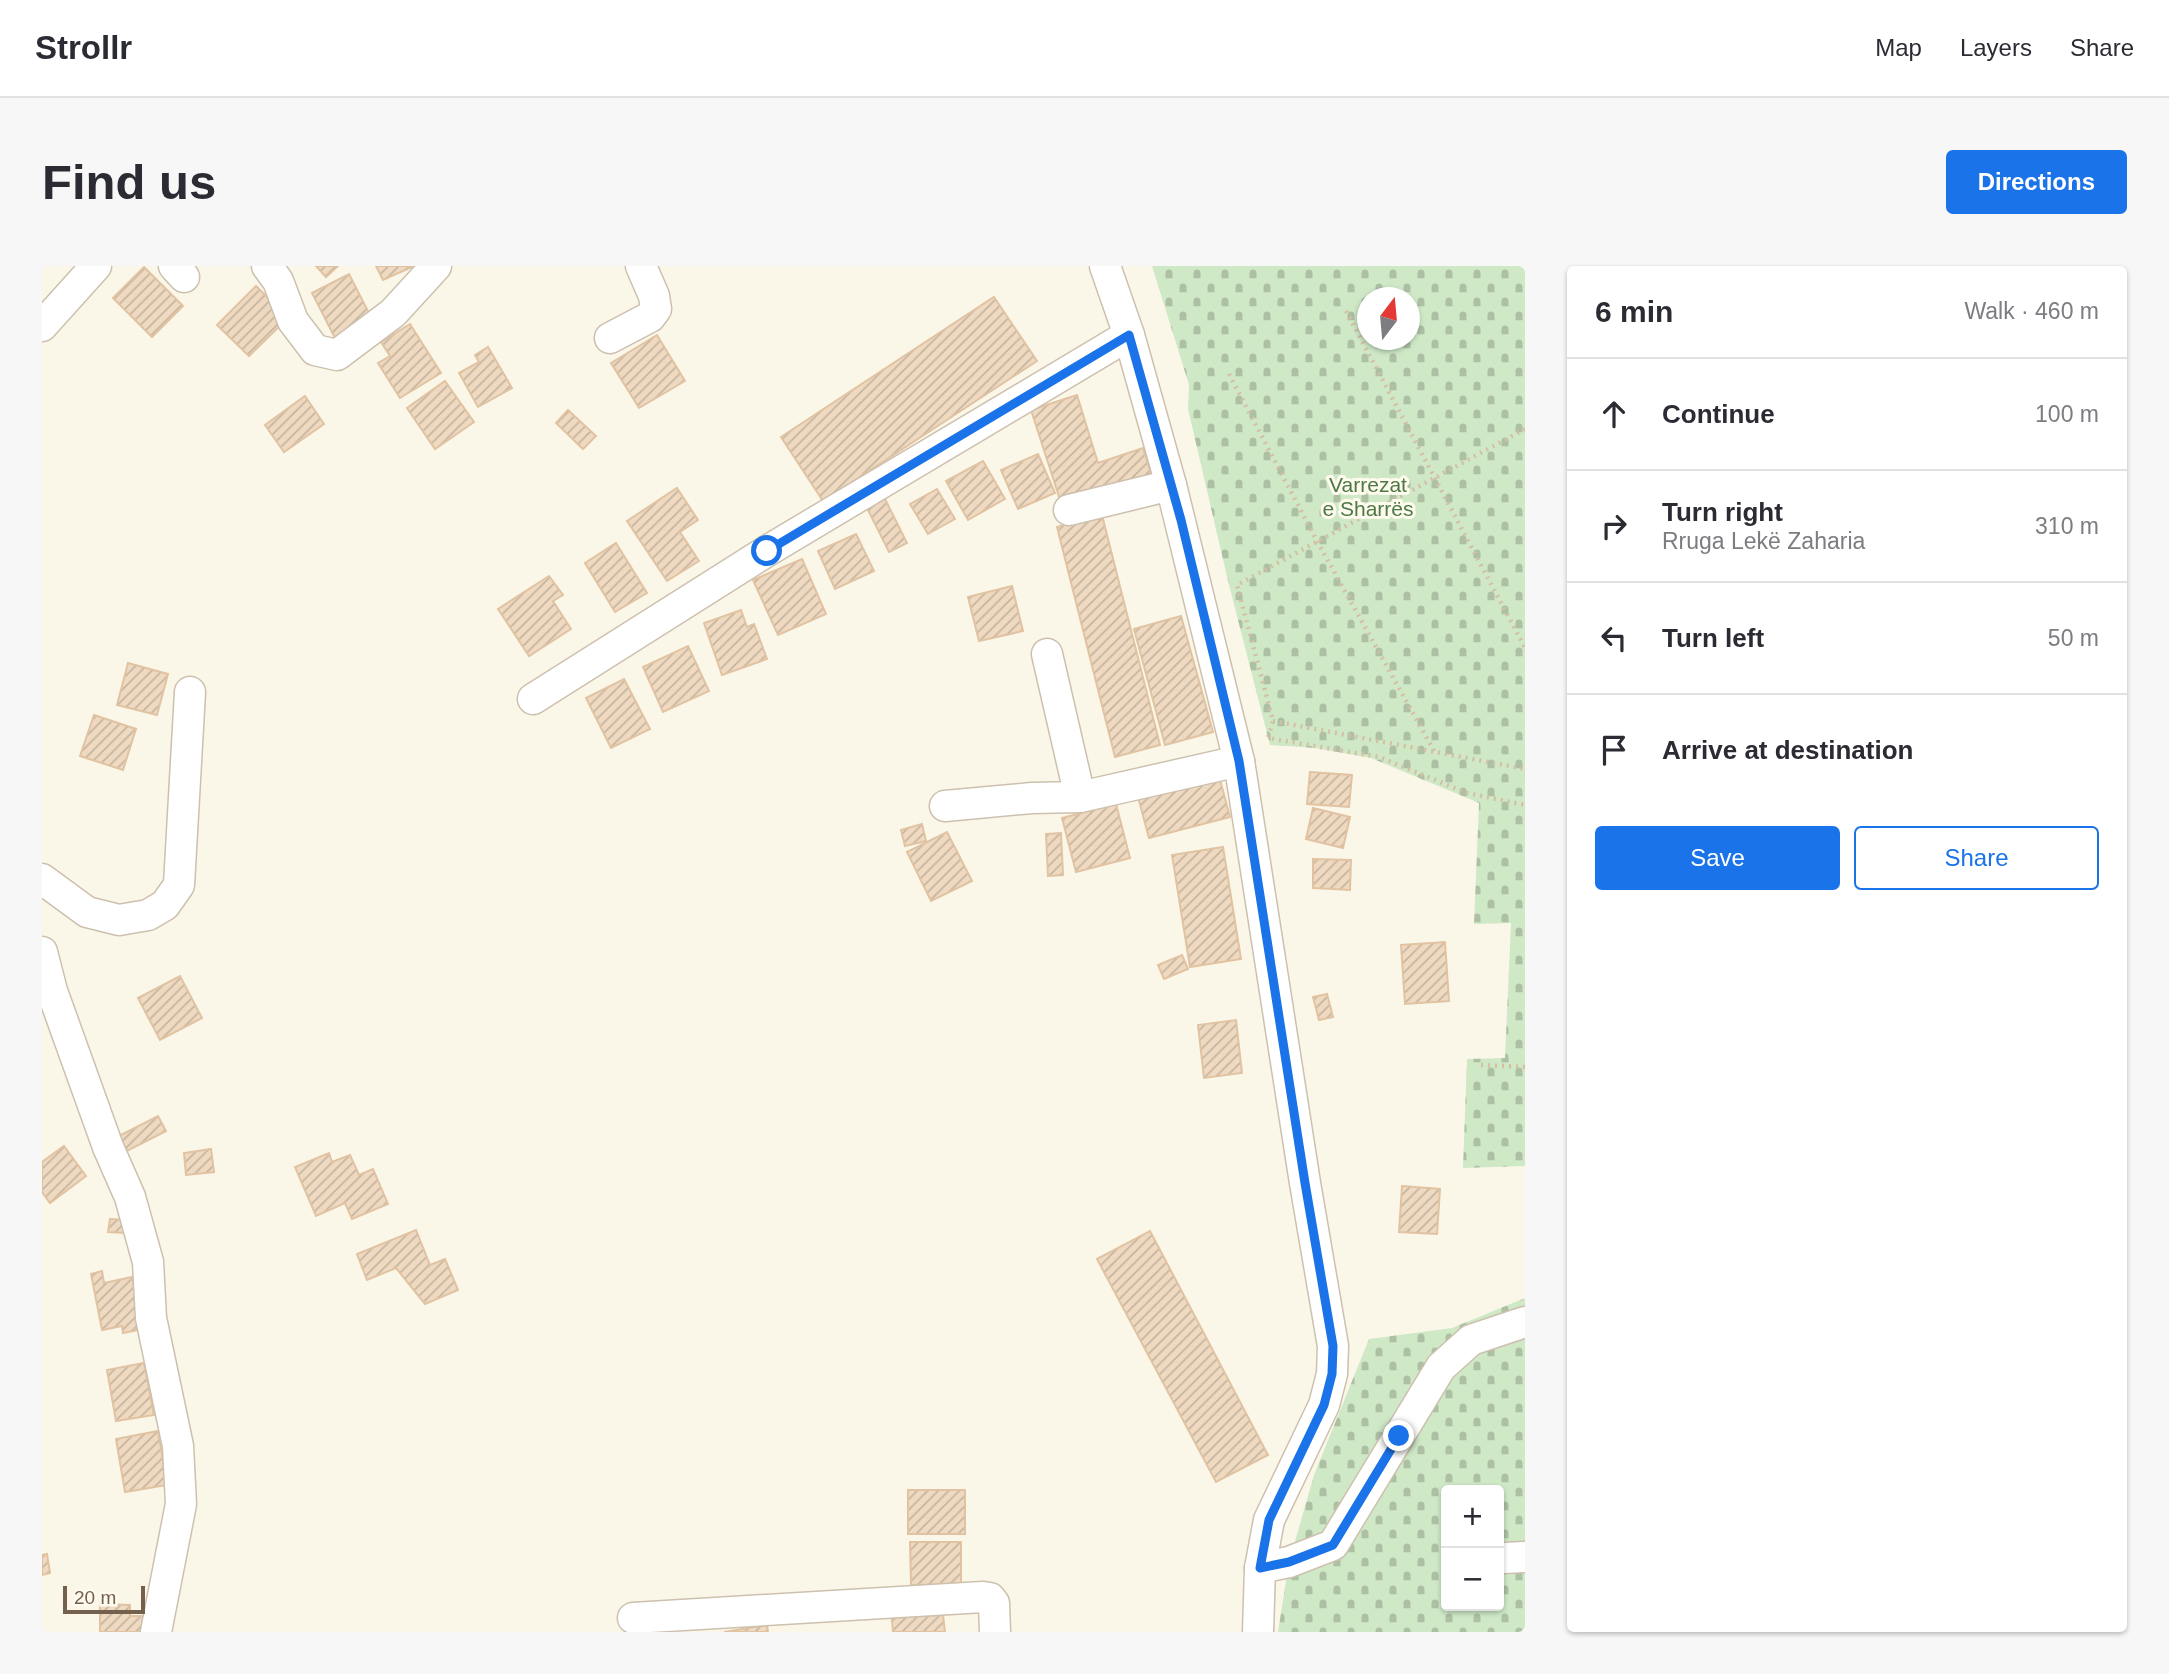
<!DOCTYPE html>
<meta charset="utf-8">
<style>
:root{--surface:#fff;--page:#f7f7f7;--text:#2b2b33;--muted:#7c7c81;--line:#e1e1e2;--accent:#1a73e8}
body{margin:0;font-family:Helvetica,sans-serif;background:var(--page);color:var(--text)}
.controls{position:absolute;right:21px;bottom:21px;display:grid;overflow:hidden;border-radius:7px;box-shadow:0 2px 5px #0004}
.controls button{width:63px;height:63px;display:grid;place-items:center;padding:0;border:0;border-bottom:2px solid var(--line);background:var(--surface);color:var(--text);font:35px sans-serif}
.compass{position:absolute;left:1315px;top:21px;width:63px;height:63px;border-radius:50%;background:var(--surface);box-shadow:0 2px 5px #0004;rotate:16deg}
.scale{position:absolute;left:21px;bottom:18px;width:82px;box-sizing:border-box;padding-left:7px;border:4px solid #74614d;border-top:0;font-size:19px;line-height:24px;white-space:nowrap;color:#74614d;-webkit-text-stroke:5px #fefaee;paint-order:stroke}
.stop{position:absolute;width:21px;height:21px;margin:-16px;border:5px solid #1a73e8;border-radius:50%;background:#fff}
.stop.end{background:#1a73e8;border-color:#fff;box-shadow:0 2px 7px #0008}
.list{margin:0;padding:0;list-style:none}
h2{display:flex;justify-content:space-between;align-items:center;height:91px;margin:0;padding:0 28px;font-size:30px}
h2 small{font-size:23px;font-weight:400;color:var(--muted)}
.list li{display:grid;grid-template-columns:46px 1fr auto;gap:21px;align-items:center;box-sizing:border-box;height:112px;padding:0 28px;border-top:2px solid var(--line)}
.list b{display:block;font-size:26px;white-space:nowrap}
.list p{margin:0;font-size:23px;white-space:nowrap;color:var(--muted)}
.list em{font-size:23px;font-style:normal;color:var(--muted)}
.actions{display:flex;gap:14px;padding:21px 28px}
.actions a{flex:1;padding:16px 0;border:2px solid var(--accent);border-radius:7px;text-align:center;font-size:24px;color:var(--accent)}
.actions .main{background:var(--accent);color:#fff}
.icon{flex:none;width:38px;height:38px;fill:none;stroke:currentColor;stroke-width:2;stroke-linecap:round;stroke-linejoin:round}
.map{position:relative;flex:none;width:1483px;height:1366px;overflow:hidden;border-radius:7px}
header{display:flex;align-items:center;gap:42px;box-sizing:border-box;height:98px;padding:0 35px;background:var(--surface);border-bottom:2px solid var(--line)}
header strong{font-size:33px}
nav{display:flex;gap:38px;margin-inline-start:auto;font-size:24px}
.intro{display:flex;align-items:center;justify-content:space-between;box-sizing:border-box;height:168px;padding:0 42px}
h1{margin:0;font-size:49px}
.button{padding:18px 32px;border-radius:7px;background:var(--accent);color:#fff;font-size:24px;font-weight:700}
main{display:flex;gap:42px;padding:0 42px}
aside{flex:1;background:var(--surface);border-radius:7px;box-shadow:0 2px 5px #0004}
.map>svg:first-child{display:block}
.cemetery{fill:url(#cemetery-stones);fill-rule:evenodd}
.building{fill:url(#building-hatch);stroke:#e1c3a2;stroke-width:2}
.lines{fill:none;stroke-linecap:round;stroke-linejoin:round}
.minor-casing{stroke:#cdc0ae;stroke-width:33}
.path{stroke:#d4bea4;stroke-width:4.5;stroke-dasharray:2 5;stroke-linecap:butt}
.minor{stroke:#fff;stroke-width:30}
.route{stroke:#1a73e8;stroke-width:9}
.labels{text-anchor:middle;stroke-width:6;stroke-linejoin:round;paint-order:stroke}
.park-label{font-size:21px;fill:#4d7945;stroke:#fefaee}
</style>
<header>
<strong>Strollr</strong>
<nav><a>Map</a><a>Layers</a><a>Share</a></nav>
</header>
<div class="intro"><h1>Find us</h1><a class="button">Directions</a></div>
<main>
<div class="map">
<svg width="1483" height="1366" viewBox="0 0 1483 1366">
<defs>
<pattern id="cemetery-stones" width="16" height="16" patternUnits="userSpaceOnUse" patternTransform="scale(1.75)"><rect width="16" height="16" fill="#cfe9c7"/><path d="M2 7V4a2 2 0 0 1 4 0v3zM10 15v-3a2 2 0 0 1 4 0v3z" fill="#adc0a4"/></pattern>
<pattern id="building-hatch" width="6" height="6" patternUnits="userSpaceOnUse" patternTransform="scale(1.75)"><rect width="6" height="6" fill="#efdac1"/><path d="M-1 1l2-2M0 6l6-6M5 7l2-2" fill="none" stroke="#c6b49f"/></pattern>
</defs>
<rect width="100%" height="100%" fill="#fbf7e8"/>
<g class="cemetery">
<path d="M1110 0H1483V900L1421 902 1425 793 1463 792 1469 657 1432 658 1437 537 1329 492 1273 482 1228 479 1186 315 1146 143 1147 119ZM1325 32H1367V74H1325Z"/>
<path d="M1483 1032V1366H1236L1247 1296 1272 1209 1327 1073 1410 1062ZM1404 1224H1457V1340H1404Z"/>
</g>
<g class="building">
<path d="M274 0H296L284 11Z"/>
<path d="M334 0H372L341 14Z"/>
<path d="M102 1 141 40 110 71 71 32Z"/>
<path d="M307 8 332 57 295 76 270 27Z"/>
<path d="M214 20 246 52 207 90 175 59Z"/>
<path d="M952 31 995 95 781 235 739 171Z"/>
<path d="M368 58 399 107 358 132 336 97 348 90 339 76Z"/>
<path d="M615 69 643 115 597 142 569 97Z"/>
<path d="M446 81 470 122 436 141 417 107 437 96 433 89Z"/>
<path d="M403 115 432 156 393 183 365 142Z"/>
<path d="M1035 129 1056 197 1101 182 1111 214 1021 243 989 144Z"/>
<path d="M263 130 282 158 242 186 223 159Z"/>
<path d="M526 144 554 170 541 183 514 157Z"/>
<path d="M996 188 1013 227 976 243 959 204Z"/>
<path d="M941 195 963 233 926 254 904 215Z"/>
<path d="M635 222 656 254 638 266 657 295 625 315 585 255Z"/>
<path d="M895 223 913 253 886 268 868 238Z"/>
<path d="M843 233 865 277 847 286 825 242Z"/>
<path d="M1060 249 1118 479 1073 491 1015 261Z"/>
<path d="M814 268 832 305 793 323 776 285Z"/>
<path d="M574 277 605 327 573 346 543 297Z"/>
<path d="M760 293 784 348 736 369 711 314Z"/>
<path d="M507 310 521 329 511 335 529 363 487 390 456 343Z"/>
<path d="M970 320 981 365 937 375 926 331Z"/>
<path d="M699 344 705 361 712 358 725 393 680 409 662 357Z"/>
<path d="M1139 350 1171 466 1123 479 1092 363Z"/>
<path d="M646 380 667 425 621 446 601 401Z"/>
<path d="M86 397 126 408 115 449 75 439Z"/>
<path d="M582 413 608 463 569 482 544 432Z"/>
<path d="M52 449 94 463 81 504 38 490Z"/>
<path d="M1268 506 1310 509 1307 541 1265 538Z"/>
<path d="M1177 510 1188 551 1107 572 1096 531Z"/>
<path d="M1074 538 1088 592 1034 606 1020 552Z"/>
<path d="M1271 542 1308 551 1301 582 1264 573Z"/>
<path d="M880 558 884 575 863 580 859 564Z"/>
<path d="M905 566 930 615 889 635 865 586Z"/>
<path d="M1019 567 1021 609 1006 610 1004 568Z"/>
<path d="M1181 581 1199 693 1148 701 1130 589Z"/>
<path d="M1271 593 1309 594 1308 624 1271 622Z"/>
<path d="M1403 676 1407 735 1363 738 1359 679Z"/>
<path d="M1140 689 1146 703 1122 713 1116 699Z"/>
<path d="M138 710 160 752 118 774 96 732Z"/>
<path d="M1285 728 1291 751 1277 754 1271 731Z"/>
<path d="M1194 754 1200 807 1162 812 1156 759Z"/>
<path d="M116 850 124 865 83 886 75 871Z"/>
<path d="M22 880 44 910 8 937 0 926V896Z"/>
<path d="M169 883 172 906 144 909 142 887Z"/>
<path d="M287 887 290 896 308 889 317 909 331 903 346 938 310 953 303 937 274 950 253 901Z"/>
<path d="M1360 920 1398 923 1395 968 1357 966Z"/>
<path d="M68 953 85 954 84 967 66 966Z"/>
<path d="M374 964 388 999 403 993 416 1024 383 1038 354 1002 325 1014 315 988Z"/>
<path d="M1108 965 1226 1189 1174 1216 1055 993Z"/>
<path d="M60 1005 62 1017 90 1011 101 1063 81 1067 80 1060 60 1064 49 1008Z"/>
<path d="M102 1097 112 1149 74 1155 65 1104Z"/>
<path d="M116 1165 125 1219 83 1226 74 1173Z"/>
<rect x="866" y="1224" width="57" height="44"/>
<path d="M868 1276H919V1318L869 1319Z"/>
<path d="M5 1288 8 1307 0 1309V1289Z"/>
<path d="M58 1338 88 1339V1350H101V1366H58Z"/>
<path d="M900 1340 903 1366H851L849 1344Z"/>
<path d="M725 1359 726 1366H682Z"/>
</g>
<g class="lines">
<defs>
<g id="minor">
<path d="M132 0 142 11"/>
<path d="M225 0 236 15 251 55 273 84 295 89 351 47 394 0"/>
<path d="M1063 0 1087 69 1129 219 1197 495 1263 917 1291 1080 1290 1108 1282 1139 1227 1254 1218 1302 1216 1366"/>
<path d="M0 60 54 0"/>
<path d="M568 72 608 51 614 43 612 30 599 0"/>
<path d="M1027 244 1129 219"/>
<path d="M1005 388 1038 531"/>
<path d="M491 433 725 285 1087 69"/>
<path d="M903 540 990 532 1038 531 1197 495"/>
<path d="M0 613 45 646 77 654 106 649 123 639 137 619 148 426"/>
<path d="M0 686 10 725 66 881 88 931 106 996 109 1052 136 1180 139 1238 114 1366"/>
<path d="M1461 1292 1483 1291"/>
<path d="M1218 1302 1247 1296 1291 1279 1399 1101 1429 1074 1483 1056"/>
<path d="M591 1352 941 1331 948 1332 952 1337 953 1366"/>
</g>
</defs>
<use href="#minor" class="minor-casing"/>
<g class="path">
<path d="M1304 45 1483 382"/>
<path d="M1187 108 1275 275 1392 485"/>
<path d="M1483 163 1195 319 1231 455 1226 472 1337 491 1425 527 1483 539"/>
<path d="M1231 455 1483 503"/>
<path d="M1439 799 1483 801"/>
</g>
<use href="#minor" class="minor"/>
</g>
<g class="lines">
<path class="route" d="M725 285 1087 69 1139 254 1197 495 1263 917 1291 1080 1290 1108 1282 1139 1227 1254 1218 1302 1247 1296 1291 1279 1357 1170"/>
</g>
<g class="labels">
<g class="park-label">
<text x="1326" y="226">Varrezat<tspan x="1326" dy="24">e Sharrës</tspan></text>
</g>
</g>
</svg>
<div class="controls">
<button>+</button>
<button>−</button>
</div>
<svg class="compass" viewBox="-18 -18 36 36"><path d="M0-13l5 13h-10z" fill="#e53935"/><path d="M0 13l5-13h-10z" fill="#7c7c81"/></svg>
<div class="scale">20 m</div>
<div class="stop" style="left:725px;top:285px"></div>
<div class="stop end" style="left:1357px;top:1170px"></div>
</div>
<aside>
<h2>6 min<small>Walk · 460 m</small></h2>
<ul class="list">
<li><svg class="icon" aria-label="ahead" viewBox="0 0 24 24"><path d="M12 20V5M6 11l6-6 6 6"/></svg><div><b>Continue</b></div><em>100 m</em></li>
<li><svg class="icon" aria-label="right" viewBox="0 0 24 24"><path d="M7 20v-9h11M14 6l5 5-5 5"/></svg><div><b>Turn right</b><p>Rruga Lekë Zaharia</p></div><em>310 m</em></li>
<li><svg class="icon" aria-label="left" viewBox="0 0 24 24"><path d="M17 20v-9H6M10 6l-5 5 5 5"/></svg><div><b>Turn left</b></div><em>50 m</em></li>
<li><svg class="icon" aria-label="arrive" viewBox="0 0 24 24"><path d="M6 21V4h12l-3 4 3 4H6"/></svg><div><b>Arrive at destination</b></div></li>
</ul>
<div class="actions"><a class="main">Save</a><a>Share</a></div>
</aside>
</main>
